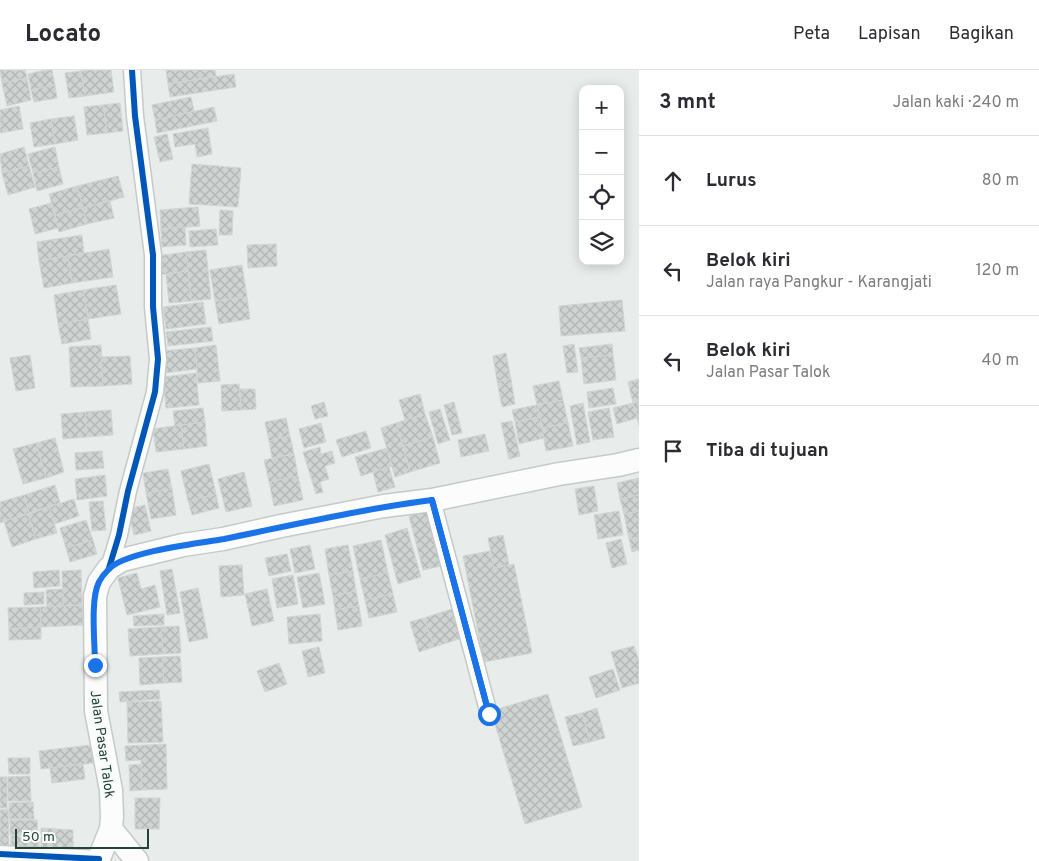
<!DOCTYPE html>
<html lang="id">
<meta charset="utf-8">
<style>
:root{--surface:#fff;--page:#f2f2f3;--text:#2b2b33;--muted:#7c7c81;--line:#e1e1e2}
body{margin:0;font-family:Overpass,sans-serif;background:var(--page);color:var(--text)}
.controls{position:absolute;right:15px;top:15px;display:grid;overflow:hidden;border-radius:10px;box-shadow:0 2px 12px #0003}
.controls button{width:45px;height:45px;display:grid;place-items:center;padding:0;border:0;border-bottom:1px solid var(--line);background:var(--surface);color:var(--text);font:25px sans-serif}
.scale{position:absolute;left:15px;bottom:12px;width:134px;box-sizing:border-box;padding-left:5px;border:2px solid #24423a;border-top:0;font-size:14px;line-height:18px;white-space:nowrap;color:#24423a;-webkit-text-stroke:4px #f7fbf9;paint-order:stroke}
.stop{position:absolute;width:15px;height:15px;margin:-11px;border:4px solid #1a73e8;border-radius:50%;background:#fff}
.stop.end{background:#1a73e8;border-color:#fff;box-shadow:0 1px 5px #0008}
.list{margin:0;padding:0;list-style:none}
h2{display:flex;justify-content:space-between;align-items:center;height:65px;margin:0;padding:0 20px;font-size:21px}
h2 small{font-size:16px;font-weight:400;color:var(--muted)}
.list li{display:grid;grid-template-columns:32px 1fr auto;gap:15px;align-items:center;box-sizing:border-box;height:90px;padding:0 20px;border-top:1px solid var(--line)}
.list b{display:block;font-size:19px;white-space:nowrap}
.list p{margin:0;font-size:16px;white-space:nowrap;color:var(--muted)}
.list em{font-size:16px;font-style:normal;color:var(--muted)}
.icon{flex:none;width:28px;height:28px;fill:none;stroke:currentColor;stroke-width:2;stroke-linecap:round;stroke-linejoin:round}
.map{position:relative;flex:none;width:639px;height:791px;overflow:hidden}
header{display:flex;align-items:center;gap:30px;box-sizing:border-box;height:70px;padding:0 25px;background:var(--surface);border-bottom:1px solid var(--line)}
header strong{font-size:24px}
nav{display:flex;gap:28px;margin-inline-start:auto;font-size:18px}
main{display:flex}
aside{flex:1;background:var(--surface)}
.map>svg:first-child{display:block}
.building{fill:url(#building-cross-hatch);stroke:#d1d6d4}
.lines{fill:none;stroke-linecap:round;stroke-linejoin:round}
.street-casing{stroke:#c5cac8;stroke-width:19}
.secondary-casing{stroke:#c3cbc8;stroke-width:25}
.street{stroke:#fcfcfc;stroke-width:16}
.secondary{stroke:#fcfcfc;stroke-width:22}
.cycleway-casing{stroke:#f7fbf9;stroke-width:9}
.cycleway{stroke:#0057b8;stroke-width:6}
.route{stroke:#1a73e8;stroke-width:6}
.labels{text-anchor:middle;stroke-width:5;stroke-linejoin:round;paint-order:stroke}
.street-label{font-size:14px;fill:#24423a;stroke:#f7fbf9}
</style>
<header>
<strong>Locato</strong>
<nav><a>Peta</a><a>Lapisan</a><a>Bagikan</a></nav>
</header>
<main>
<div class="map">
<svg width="639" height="791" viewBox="0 0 639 791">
<defs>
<pattern id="building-cross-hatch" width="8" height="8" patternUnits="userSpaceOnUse" patternTransform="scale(1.25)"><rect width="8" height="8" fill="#cfd4d2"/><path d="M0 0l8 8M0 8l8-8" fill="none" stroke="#b2b7b5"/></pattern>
</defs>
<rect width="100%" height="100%" fill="#e8edeb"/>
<g class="building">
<path d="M0 0H25L27 8 2 13Z"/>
<path d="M46 0H52L55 15 31 20 28 4Z"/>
<path d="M90 0H111L114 22 85 26 81 1Z"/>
<path d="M166 0H215L216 6 168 14Z"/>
<path d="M81 1 85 26 69 28 65 3Z"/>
<path d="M234 4 236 17 170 27 168 14Z"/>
<path d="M27 8 31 30 7 36 2 13Z"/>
<path d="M55 15 57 28 34 32 31 20Z"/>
<path d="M191 27 194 41 155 50 152 35Z"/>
<path d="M120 33 123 61 107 63 103 35Z"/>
<path d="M103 35 107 63 87 65 84 37Z"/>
<path d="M19 36 23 59 0 63V40Z"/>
<path d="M214 37 217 51 157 63 155 50Z"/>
<path d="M74 46 78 70 55 74 51 49Z"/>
<path d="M51 49 55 74 34 77 30 53Z"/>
<path d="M208 58 212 84 197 87 195 74 175 77 173 64Z"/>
<path d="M167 64 173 89 160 92 154 67Z"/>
<path d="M24 77 29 96 2 103 0 84Z"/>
<path d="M55 77 59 97 33 103 28 84Z"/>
<path d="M192 94 241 98 238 137 189 134Z"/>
<path d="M29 96 35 117 8 125 2 103Z"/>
<path d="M59 97 63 114 37 121 33 103Z"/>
<path d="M118 106 124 127 83 138 77 116Z"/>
<path d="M77 116 83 138 55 145 49 124Z"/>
<path d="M110 131 114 148 87 154 83 138Z"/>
<path d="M51 133 58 158 35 164 29 139Z"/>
<path d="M198 137 200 156 161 159 160 140Z"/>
<path d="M83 138 87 154 59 162 55 145Z"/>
<path d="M220 140 233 141 232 165H219Z"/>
<path d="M185 157 186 175 162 177 161 159Z"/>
<path d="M216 159 218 175 190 177 189 161Z"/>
<path d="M82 165 84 183 39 191 37 172Z"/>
<path d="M276 174 277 196 248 198 247 175Z"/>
<path d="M109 179 113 207 72 213 68 186Z"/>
<path d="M206 180 211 229 191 231 186 182Z"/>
<path d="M186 182 188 201 159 205 157 186Z"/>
<path d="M68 186 72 213 44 218 39 191Z"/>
<path d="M242 195 247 227 215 231 210 200Z"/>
<path d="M188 201 191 231 169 233 166 204Z"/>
<path d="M116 215 121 244 88 249 83 220Z"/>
<path d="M83 220 88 249 58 254 54 225Z"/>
<path d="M247 227 250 249 219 254 215 231Z"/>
<path d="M622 230 625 261 561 266 559 236Z"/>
<path d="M203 232 206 254 166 259 163 237Z"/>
<path d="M88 249 91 269 62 274 58 254Z"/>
<path d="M211 257 213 271 168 276 166 262Z"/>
<path d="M574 274 578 302 567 303 563 276Z"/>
<path d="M612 274 613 285 581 288 579 278Z"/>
<path d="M101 275 103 316 71 317 69 277Z"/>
<path d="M216 275 220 311 198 313 195 278Z"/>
<path d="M195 278 197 299 164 303 162 281Z"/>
<path d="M506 283 511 309 497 311 493 286Z"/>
<path d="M30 285 35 318 16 321 10 288Z"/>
<path d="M613 285 616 310 584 314 581 288Z"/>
<path d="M130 286 132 314 103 316 101 287Z"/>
<path d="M196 303 199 335 166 338 163 307Z"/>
<path d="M511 309 515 334 502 337 497 311Z"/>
<path d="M639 309V332L633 333 628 312Z"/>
<path d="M559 311 563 330 537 335 533 316Z"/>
<path d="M239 314 241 340 222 341 221 315Z"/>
<path d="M613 318 616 334 589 338 587 322Z"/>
<path d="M240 319H255L256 339 241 340Z"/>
<path d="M420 324 425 344 405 350 399 330Z"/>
<path d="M563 330 568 353 542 358 537 335Z"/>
<path d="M324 332 328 346 315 349 311 336Z"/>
<path d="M454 332 462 363 452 365 444 335Z"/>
<path d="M639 332V355L633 333Z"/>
<path d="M583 333 590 372 577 375 570 336Z"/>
<path d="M633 333 637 348 617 354 613 338Z"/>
<path d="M537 335 540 347 515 352 512 340Z"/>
<path d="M203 338 205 352 175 356 173 341Z"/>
<path d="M609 338 614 367 593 370 588 342Z"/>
<path d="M440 339 450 370 438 374 429 342Z"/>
<path d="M111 340 113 365 87 367 85 342Z"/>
<path d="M85 342 87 367 63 369 61 344Z"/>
<path d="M425 344 433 367 403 376 396 353Z"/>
<path d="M540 347 544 368 519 374 515 352Z"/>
<path d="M286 348 290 366 269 371 265 352Z"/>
<path d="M512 351 520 386 509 389 501 353Z"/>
<path d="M205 352 207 376 184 379 181 355Z"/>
<path d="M321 353 326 372 304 378 299 359Z"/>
<path d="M396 353 410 402 395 407 381 358Z"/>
<path d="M568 353 573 376 546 381 542 358Z"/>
<path d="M181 355 184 379 156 382 153 359Z"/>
<path d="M366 361 371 378 342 387 336 370Z"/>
<path d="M485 364 489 381 461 387 458 370Z"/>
<path d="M290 366 294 384 272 388 269 371Z"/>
<path d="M433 367 440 393 410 402 403 376Z"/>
<path d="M55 368 64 402 46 408 36 373Z"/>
<path d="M36 373 46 408 23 414 13 379Z"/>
<path d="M320 377 321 384 332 381 335 393 325 396 329 409 320 412 323 422 316 424 303 382Z"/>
<path d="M387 378 392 396 361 406 355 387Z"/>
<path d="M102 381 104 398 76 400 75 383Z"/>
<path d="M294 384 298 406 269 412 264 390Z"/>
<path d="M209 394 216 424 188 431 181 401Z"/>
<path d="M389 397 395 417 378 422 373 402Z"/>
<path d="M168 399 172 419 146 423 143 403Z"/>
<path d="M244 402 252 436 226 442 218 409Z"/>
<path d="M105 405 107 426 77 430 75 409Z"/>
<path d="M298 406 303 430 274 436 269 412Z"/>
<path d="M639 408V425L620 429 617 413Z"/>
<path d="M55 415 60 433 29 443 24 425Z"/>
<path d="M594 416 598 441 579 445 575 419Z"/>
<path d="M172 419 176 445 151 449 146 423Z"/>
<path d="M216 424 219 438 192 445 188 431Z"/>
<path d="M24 425 29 443 0 453V432Z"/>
<path d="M639 425V441L624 444 620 429Z"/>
<path d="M74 429 79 446 54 454 49 437Z"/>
<path d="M103 431 106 460 92 461 89 432Z"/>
<path d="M145 435 151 461 134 465 128 439Z"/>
<path d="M49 437 57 463 36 469 28 444Z"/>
<path d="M430 440 445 495 423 500 409 446Z"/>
<path d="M619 441 623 465 598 469 594 445Z"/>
<path d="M639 441V467L629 469 624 444Z"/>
<path d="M28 444 36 469 12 477 4 451Z"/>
<path d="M86 450 93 470 66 478 60 458Z"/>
<path d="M407 458 421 507 398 514 385 465Z"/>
<path d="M503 465 509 495 494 498 488 468Z"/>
<path d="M639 467V480L632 482 629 469Z"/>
<path d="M621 469 627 494 612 498 606 473Z"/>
<path d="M93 470 97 484 70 492 66 478Z"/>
<path d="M381 470 388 503 360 509 353 476Z"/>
<path d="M310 475 315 499 295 503 290 479Z"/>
<path d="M348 475 353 501 329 505 325 479Z"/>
<path d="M490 481 494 498 514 494 532 583 484 592 463 486Z"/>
<path d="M287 484 291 501 269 506 265 488Z"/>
<path d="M242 495 244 525 221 527 219 496Z"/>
<path d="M172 499 180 543 167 545 160 501Z"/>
<path d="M59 500 60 516 34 518 33 502Z"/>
<path d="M81 500 82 535 63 536 62 501Z"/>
<path d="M353 501 356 521 333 526 329 505Z"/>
<path d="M137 503 141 519 155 515 160 537 127 545 118 508Z"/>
<path d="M319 503 325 534 303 538 297 507Z"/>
<path d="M388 503 393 524 365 530 360 509Z"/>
<path d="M293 505 298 534 277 538 272 509Z"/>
<path d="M198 518 208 568 189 572 180 522Z"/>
<path d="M63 519V536L47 537 46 520Z"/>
<path d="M267 519 274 551 252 556 245 524Z"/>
<path d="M356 521 359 536 335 540 333 526Z"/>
<path d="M44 522V534L24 535V523Z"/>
<path d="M393 524 397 542 369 548 365 530Z"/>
<path d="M82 535 83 555 41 557 40 537Z"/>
<path d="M359 536 362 556 338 560 335 540Z"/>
<path d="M40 537 41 557 9 559 8 538Z"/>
<path d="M452 539 462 568 434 577 424 548Z"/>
<path d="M164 544V555L134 556 133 546Z"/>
<path d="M320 544 322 571 289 574 287 547Z"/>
<path d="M424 548 434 577 419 582 410 552Z"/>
<path d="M179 556 181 583 163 584 161 557Z"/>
<path d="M41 557V569L9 570V559Z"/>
<path d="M161 557 163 584 130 586 128 559Z"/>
<path d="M634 576 639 591V613L622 618 611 582Z"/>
<path d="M319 577 325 603 308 607 302 581Z"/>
<path d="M180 586 182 612 164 613 162 587Z"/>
<path d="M162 587 164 613 140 615 139 588Z"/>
<path d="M279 593 287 614 265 622 257 601Z"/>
<path d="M613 599 620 620 596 628 589 607Z"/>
<path d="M159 620 160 629 120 632 119 622Z"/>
<path d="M548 624 582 737 525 754 491 641Z"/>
<path d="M161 631 163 672 128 673 127 632Z"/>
<path d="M597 638 605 668 590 672 582 643Z"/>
<path d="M582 643 590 672 573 676 565 647Z"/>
<path d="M166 674 167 719 142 720 141 690 126 691 125 676Z"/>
<path d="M91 675 93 693 41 699 39 681Z"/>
<path d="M8 688H30V704H9Z"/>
<path d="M83 694 85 709 52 713 50 698Z"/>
<path d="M141 694 142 720 130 721 129 695Z"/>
<path d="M30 706 31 731H8V707Z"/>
<rect x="0" y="707" width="7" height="31"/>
<path d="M135 728H160L159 759H135Z"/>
<path d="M33 732 34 749H9V733Z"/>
<path d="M8 739 9 779H0V740Z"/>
<path d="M10 750H37L38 764 10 765Z"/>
<path d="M41 758 73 760V780L41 779Z"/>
<path d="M39 765V779L11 780V766Z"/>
</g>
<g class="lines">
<defs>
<g id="street">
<path d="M432 430 489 644"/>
<path d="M109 498 119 465 128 421 155 322 158 289 153 237V185L135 46 132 0"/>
<path d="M0 784 99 789"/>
</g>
<g id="secondary">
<path d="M111 759 137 791"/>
<path d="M98 791 111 759 112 747 111 720 96 641 95 526 99 512 109 498 122 490 183 475 223 469 281 456 384 436 432 430 559 404 618 395 639 390"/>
</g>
</defs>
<use href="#street" class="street-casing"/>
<use href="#secondary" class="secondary-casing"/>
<use href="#street" class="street"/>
<use href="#secondary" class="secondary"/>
<defs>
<g id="cycleway">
<path d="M432 430 489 644"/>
<path d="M109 498 119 465 128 421 155 322 158 289 153 237V185L135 46 132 0"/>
<path d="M0 784 99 789"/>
</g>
</defs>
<use href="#cycleway" class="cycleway-casing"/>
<use href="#cycleway" class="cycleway"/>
</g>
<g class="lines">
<path class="route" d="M95 595C95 574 90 529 99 512 101 508 105 503 108 500 123 482 199 473 224 469 293 455 362 439 432 430L489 644"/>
</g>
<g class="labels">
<g class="street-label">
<text transform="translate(103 674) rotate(82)" y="5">Jalan Pasar Talok</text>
</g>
</g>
</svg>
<div class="controls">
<button>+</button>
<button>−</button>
<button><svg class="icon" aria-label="locate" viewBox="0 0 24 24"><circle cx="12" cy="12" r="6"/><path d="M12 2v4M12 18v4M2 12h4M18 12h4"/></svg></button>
<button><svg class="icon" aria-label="layers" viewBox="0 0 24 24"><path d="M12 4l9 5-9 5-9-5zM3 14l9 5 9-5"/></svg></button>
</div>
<div class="scale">50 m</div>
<div class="stop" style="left:489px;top:644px"></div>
<div class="stop end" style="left:95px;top:595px"></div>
</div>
<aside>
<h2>3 mnt<small>Jalan kaki · 240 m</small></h2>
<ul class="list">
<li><svg class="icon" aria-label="ahead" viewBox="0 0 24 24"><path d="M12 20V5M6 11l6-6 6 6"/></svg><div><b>Lurus</b></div><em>80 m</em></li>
<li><svg class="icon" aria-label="left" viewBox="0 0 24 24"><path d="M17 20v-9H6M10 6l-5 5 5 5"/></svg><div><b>Belok kiri</b><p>Jalan raya Pangkur - Karangjati</p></div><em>120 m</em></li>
<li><svg class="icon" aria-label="left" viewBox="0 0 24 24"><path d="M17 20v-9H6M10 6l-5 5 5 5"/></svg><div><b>Belok kiri</b><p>Jalan Pasar Talok</p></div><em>40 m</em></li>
<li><svg class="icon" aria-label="arrive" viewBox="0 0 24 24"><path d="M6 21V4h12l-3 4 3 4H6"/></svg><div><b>Tiba di tujuan</b></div></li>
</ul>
</aside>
</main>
